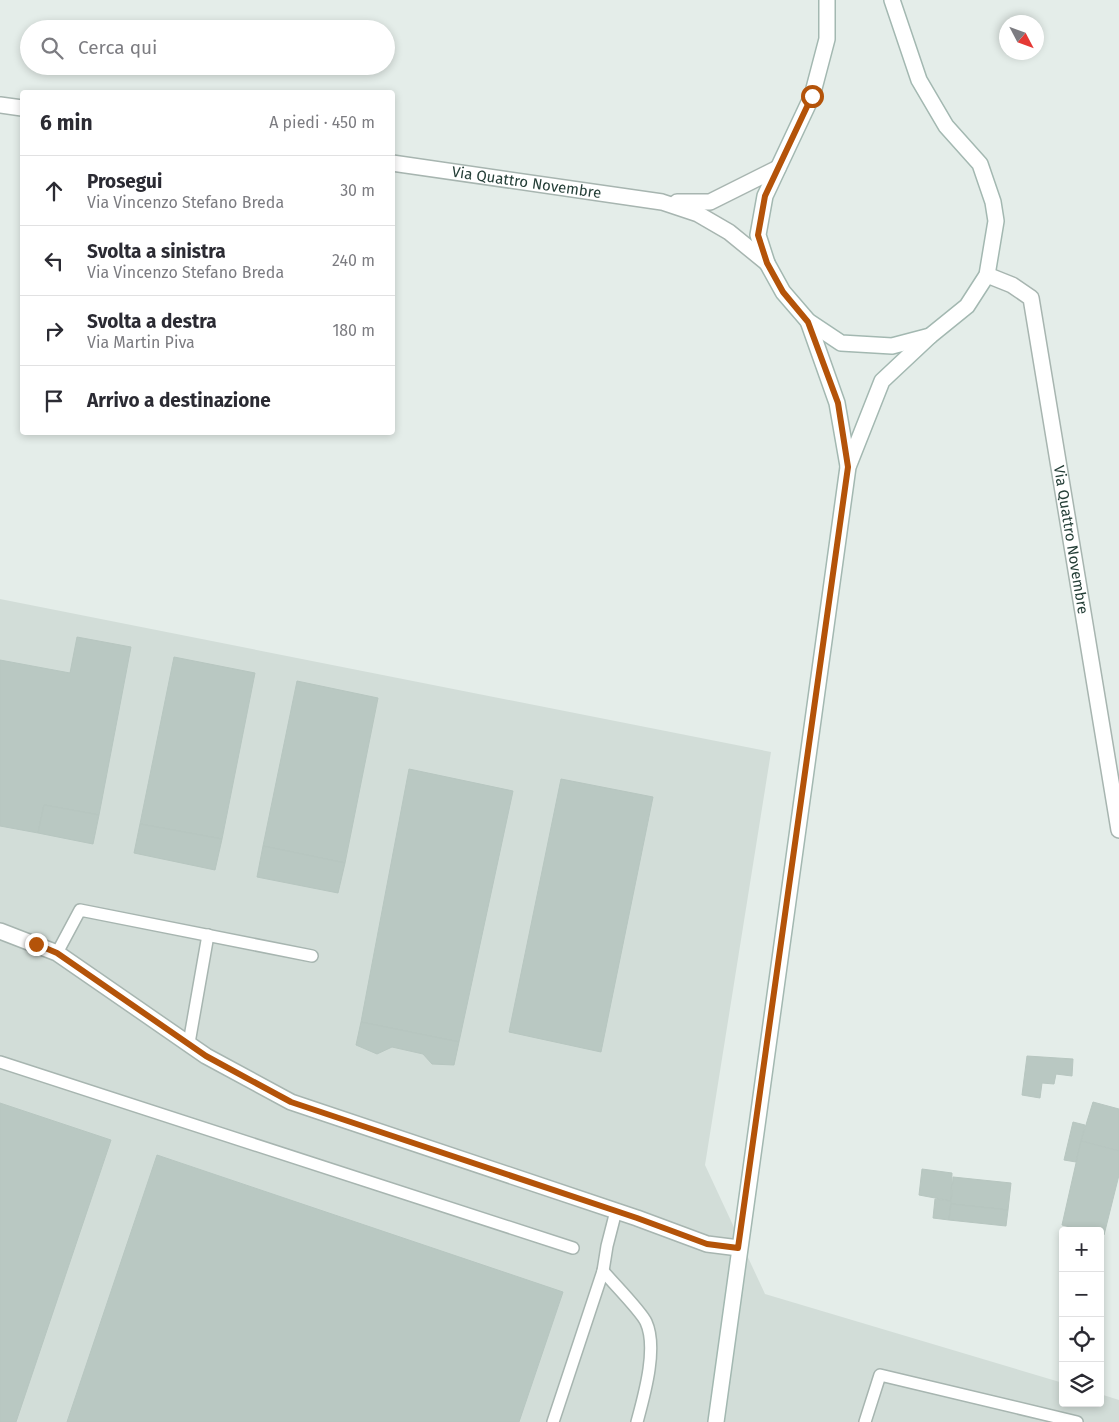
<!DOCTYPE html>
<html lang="it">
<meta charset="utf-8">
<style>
:root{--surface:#fff;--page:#f2f2f3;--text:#2b2b33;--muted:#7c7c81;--line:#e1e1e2}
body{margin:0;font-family:"Fira Sans",sans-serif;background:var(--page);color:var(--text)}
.controls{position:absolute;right:15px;bottom:15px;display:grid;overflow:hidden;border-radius:5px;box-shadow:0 2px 8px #0003}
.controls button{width:45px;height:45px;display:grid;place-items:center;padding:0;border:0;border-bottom:1px solid var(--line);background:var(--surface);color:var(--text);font:25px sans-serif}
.compass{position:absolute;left:999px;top:15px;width:45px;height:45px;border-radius:50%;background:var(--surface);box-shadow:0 2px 8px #0003;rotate:131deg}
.stop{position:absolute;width:15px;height:15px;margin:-11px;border:4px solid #b45309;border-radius:50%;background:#fff}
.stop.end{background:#b45309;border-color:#fff;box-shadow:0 1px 5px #0008}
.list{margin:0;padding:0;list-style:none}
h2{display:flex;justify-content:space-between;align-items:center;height:65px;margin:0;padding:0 20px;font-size:21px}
h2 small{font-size:16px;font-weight:400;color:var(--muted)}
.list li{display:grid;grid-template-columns:32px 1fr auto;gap:15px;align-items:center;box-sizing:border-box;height:70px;padding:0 20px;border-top:1px solid var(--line)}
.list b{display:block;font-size:19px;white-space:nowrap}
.list p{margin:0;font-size:16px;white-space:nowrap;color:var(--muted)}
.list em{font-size:16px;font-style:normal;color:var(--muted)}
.icon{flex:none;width:28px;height:28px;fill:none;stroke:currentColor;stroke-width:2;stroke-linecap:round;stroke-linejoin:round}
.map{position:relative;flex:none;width:1119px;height:1422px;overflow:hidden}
.search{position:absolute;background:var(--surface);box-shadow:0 2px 8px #0003;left:20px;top:20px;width:375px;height:55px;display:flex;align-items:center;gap:12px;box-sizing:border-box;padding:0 18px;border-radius:28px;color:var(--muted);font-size:19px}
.panel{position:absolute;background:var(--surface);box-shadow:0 2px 8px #0003;left:20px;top:90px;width:375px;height:345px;border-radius:5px}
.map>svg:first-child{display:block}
.built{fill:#d2ddd8}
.building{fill:#b9c8c2;stroke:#b7c6c0}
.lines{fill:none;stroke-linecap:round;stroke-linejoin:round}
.lane-casing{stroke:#a7b5b0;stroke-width:14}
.street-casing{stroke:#a7b5b0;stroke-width:18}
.secondary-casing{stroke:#a3b8b1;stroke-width:18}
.lane{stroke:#fff;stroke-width:11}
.street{stroke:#fff;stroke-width:15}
.secondary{stroke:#fff;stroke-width:15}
.route{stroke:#b45309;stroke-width:6}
.labels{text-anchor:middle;stroke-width:4;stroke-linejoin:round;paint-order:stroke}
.street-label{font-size:15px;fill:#243e37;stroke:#f5f9f7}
</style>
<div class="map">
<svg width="1119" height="1422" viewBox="0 0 1119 1422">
<rect width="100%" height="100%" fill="#e4ede9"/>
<path class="built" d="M0 599 771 752 705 1165 765 1294 1063 1383V1403H1100V1394L1119 1400V1422H0Z"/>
<g class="building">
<path d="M77 637 131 647 99 815 44 805 38 833 0 826V660L70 673Z"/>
<path d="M174 657 255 673 222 839 140 824Z"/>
<path d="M297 681 378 698 345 863 263 846Z"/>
<path d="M409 769 513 791 459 1042 361 1022Z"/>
<path d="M561 779 653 797 601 1052 509 1032Z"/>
<path d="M44 805 99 815 93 844 38 833Z"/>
<path d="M140 824 222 839 215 870 134 853Z"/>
<path d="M263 846 345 863 338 893 257 877Z"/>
<path d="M361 1022 459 1042 454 1065 432 1064 423 1054 392 1047 377 1054 356 1045Z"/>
<path d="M1027 1056 1073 1059 1072 1076 1056 1074 1054 1084 1042 1083 1040 1098 1022 1095Z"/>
<path d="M1093 1102 1119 1109V1151L1081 1141Z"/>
<path d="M0 1103 111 1140 16 1422H0Z"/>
<path d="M1073 1122 1085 1125 1076 1162 1064 1160Z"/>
<path d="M1081 1141 1119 1151V1175L1104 1235 1100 1234V1231H1086L1062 1225Z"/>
<path d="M157 1155 563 1292 519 1422H67Z"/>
<path d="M922 1169 952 1173 951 1201 919 1195Z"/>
<path d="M953 1177 1011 1183 1008 1210 951 1204Z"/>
<path d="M935 1199 951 1201 949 1220 933 1218Z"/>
<path d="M951 1204 1008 1210 1006 1226 949 1220Z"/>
</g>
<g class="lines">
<defs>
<g id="lane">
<path d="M57 953 80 910 312 956"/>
<path d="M189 1043 208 935"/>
<path d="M0 1062 573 1248"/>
<path d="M603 1271C613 1283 641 1311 646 1322 658 1348 644 1396 637 1422"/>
<path d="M553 1422 603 1271 607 1246 616 1211"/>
<path d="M865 1422 880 1375 1077 1422"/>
</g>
<g id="street">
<path d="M0 105 22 108"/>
<path id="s1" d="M392 163 662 202 698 214 729 232 767 263"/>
<path d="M677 202H710L778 168"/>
<path id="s2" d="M987 275 1012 285 1031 298 1119 830"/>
<path d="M0 931 57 953 206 1056 291 1102 637 1218 707 1244 739 1248"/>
</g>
<g id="secondary">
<path d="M827 0V39L812 96 765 196 758 235 767 263 783 292 808 321 841 343 892 346 930 336 967 306 987 275 996 221 993 202 980 164 946 126 919 80 892 0"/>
<path d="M808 321 837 403 848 466"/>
<path d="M716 1422 848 467 882 381 930 336"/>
</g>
</defs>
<use href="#lane" class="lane-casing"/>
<use href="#street" class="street-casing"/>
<use href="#secondary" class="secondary-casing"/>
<use href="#lane" class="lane"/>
<use href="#street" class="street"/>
<use href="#secondary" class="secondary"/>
</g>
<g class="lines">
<path class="route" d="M36 944 57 953 206 1056 291 1102 637 1218 707 1244 738 1248 848 467 838 403 808 322 783 292 767 263 758 235 765 196 812 96"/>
</g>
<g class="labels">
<g class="street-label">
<text dy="5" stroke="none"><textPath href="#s1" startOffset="136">Via Quattro Novembre</textPath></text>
<text dy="5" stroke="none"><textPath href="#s2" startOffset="295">Via Quattro Novembre</textPath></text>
</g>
</g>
</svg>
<div class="controls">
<button>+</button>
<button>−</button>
<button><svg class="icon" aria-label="locate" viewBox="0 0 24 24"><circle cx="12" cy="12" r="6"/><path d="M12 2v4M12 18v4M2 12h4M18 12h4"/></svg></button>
<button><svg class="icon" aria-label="layers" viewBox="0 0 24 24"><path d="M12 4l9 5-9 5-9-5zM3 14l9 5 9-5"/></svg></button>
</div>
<svg class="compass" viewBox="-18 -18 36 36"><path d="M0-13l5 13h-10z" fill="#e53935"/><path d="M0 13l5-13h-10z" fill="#7c7c81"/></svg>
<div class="stop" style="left:812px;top:96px"></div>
<div class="stop end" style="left:36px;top:944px"></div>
<div class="search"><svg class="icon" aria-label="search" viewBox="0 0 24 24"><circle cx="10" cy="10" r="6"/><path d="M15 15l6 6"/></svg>Cerca qui</div>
<section class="panel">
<h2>6 min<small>A piedi · 450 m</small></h2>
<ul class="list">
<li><svg class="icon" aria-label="ahead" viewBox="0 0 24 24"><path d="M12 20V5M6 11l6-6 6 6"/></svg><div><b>Prosegui</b><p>Via Vincenzo Stefano Breda</p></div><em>30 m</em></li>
<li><svg class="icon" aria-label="left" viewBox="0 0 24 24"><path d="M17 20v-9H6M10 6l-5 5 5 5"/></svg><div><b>Svolta a sinistra</b><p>Via Vincenzo Stefano Breda</p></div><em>240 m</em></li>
<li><svg class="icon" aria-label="right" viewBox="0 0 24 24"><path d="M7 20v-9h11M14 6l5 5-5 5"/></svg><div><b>Svolta a destra</b><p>Via Martin Piva</p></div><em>180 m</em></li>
<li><svg class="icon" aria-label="arrive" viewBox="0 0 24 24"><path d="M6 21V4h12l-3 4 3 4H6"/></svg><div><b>Arrivo a destinazione</b></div></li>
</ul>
</section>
</div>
